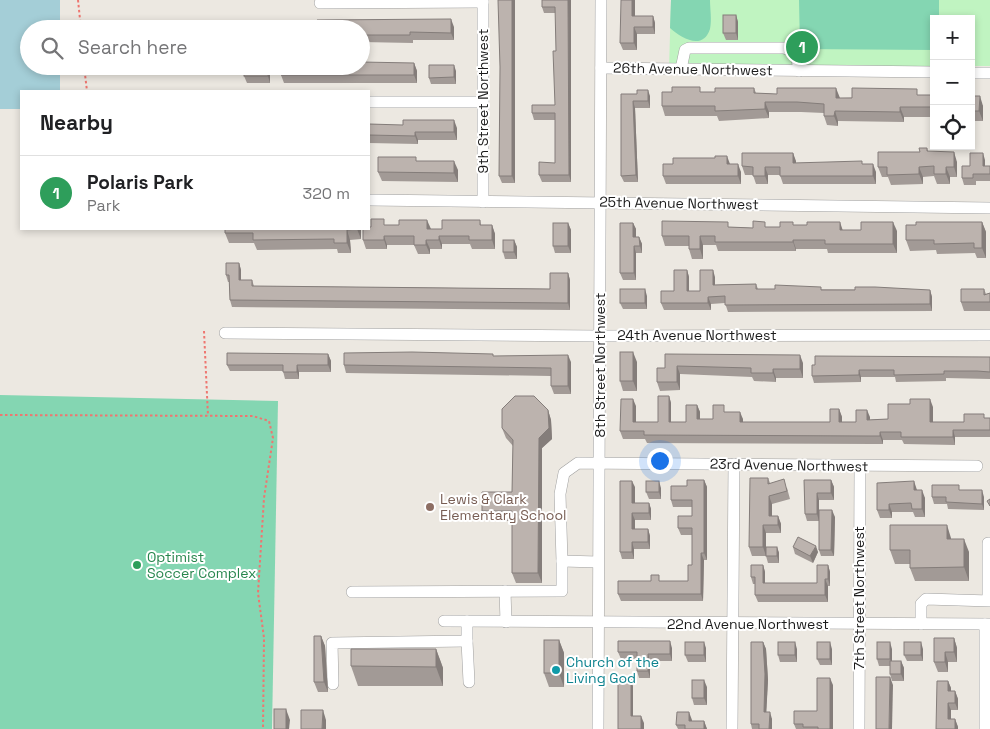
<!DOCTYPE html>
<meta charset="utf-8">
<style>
:root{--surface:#fff;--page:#f2f2f2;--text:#202124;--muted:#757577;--line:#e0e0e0;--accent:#b70f18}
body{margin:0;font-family:"Space Grotesk",sans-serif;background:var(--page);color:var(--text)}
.controls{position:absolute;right:15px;top:15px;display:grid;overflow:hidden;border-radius:0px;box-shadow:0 2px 8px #0003}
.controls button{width:45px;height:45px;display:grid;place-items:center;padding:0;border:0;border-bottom:1px solid var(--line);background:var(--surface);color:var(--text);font:25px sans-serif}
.you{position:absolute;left:659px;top:460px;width:18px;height:18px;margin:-12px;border:4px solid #fff;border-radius:50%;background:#1a73e8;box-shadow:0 0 0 8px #1a73e833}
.badge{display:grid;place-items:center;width:32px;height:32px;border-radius:50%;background:var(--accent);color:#fff;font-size:16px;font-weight:700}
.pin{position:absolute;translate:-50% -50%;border:2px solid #fff;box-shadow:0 1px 5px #0006}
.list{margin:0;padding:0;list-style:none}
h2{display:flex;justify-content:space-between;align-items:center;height:65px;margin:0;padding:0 20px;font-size:21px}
h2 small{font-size:16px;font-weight:400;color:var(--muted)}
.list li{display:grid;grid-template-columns:32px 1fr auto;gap:15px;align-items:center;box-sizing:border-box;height:75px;padding:0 20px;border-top:1px solid var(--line)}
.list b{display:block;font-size:19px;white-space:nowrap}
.list p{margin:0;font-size:16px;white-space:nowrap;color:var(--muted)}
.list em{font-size:16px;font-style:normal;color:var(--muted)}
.icon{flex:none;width:28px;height:28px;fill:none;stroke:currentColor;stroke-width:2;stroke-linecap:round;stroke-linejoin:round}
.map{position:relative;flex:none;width:990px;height:729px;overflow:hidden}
.search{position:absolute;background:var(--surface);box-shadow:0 2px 8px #0003;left:20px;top:20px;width:350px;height:55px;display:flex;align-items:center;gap:12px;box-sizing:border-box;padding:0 18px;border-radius:28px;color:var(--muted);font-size:19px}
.panel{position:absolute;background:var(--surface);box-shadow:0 2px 8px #0003;left:20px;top:90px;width:350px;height:140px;border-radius:0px}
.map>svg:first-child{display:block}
.park{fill:#c0f4c1}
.pitch{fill:#84d6b2}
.water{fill:#a4ced7}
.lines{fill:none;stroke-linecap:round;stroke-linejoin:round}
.minor-casing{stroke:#9f9f9f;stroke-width:12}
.path{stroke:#ee7670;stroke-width:2;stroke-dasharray:2.5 2.5;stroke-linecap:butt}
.minor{stroke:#fff;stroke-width:11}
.wall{fill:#a29a96}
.shaded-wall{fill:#847d7a}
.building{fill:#bcb3ae;stroke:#847d7a}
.education-dot{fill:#8d6e63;stroke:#fff;stroke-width:2}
.leisure-dot{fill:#2e9e5b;stroke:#fff;stroke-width:2}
.culture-dot{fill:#0f9aa8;stroke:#fff;stroke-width:2}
.labels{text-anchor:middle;stroke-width:4;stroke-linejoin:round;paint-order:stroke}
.street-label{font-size:14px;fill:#1b1b1b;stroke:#fff}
.education-label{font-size:14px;fill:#785e54;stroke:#fff;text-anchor:start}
.leisure-label{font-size:14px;fill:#27864d;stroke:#fff;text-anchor:start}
.culture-label{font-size:14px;fill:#0d838f;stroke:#fff;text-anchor:start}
</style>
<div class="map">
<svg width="990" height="729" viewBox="0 0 990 729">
<rect width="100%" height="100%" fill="#ece8e1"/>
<path class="park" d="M671 0H990V66H971V19H934V66L669 69Z"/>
<g class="pitch">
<path d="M671 0H710C710 9 712 20 710 29 703 51 681 38 670 28Z"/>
<path d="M799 0H939V19H934V50L800 49Z"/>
<path d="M0 395 278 401 272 729H0Z"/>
</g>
<path class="water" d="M0 0H60V29H29V66H60V91H21V109H0Z"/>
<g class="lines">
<defs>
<g id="minor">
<path d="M320 3 483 2"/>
<path d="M601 68 934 72"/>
<path d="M681 69 685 50 689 48H784L796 52 799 71"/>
<path d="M971 73H990"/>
<path d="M369 102H483"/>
<path d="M369 200 990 208"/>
<path d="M483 202V0"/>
<path d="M225 333 599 336 990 335"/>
<path d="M598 562 562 561 560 494 564 473 578 463 977 466"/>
<path d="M505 591 506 622"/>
<path d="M352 592 562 591V561"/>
<path d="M988 599V543H990"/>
<path d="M444 621 990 624"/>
<path d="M921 624V604L926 599 990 601"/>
<path d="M985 624V729"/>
<path d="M467 641 469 682"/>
<path d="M333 684 332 643 467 641V621"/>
<path d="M598 729 601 0"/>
<path d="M732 729 734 464"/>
<path d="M859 729 860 466"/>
</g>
</defs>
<use href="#minor" class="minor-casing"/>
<g class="path">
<path d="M78 0 81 29"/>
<path d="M84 66 87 91"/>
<path d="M204 331 208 416"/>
<path d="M0 415 253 416 269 421 273 438 264 498 258 593 264 638 263 729"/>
</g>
<use href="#minor" class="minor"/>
</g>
<g class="wall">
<path d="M515 0V183H502L499 176Z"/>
<path d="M571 0V182H542L539 175 555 163V120H534L532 113 555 105 556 51V13H544L542 7Z"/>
<path d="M635 0V16H653L655 23V34H637V50H623L620 43Z"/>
<path d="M736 15 738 22V40H726L723 33Z"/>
<path d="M454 27V40H413V43L361 42V29Z"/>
<path d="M414 63 417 71V83H284L281 75Z"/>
<path d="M270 70V83H247L244 76Z"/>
<path d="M456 71V84H431L429 78Z"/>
<path d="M754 88 756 93 840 98 934 95V117H904V122L838 121V126L827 125 824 116V113L801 112H769V118L719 121 717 116H665L662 106 672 92H715Z"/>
<path d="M971 89H972L975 96 983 106V121H971Z"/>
<path d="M621 94 650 96V108H635L638 182H624L621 176Z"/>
<path d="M369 124 457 128V140H418V144L369 143Z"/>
<path d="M927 148 928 151 957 162V177H950V184H937L934 176 923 177V184L891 185 888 177H882L878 167 920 152Z"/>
<path d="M793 153 796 163 863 164 876 172V184H783L780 175H768V184H756L753 175H745L742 166Z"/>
<path d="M985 160V166H990V181H976V185H964L962 178 970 166Z"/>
<path d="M417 161 458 170V182L382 181 378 172Z"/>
<path d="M730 164 741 172V184H666L663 176Z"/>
<path d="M480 220 481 225H492L495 234V249H472L470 244H442V249H430V254H418L414 245H387V249H366L363 240 386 225 430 229H442Z"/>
<path d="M982 222 986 232V258H977L975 253 937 254 936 250 910 251 906 240Z"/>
<path d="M568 223 571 230V253H555L553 246Z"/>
<path d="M633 223 636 229V237H639L642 244V253H636V280H623L620 273Z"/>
<path d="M794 225 842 230 897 231V253H828L827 249H796V251H718L716 245H703V259H692L689 249V246H665L662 236 730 227 753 228 780 227Z"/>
<path d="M225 229H361V239L350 240 351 253H338L337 249 257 250 254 243H229L225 233Z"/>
<path d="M514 240 517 247V259H505L503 252Z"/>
<path d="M239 263 241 270V280H252L254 286 550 289 568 273 570 280V310L232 307 230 300 229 282H228L226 275Z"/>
<path d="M687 270 689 277V291H700L715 277V285L756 284 758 289 930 290 932 297V311L728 312 725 303 711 304V310H664L661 303 674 291Z"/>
<path d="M984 289 986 294 990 293V311H964L961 302Z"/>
<path d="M647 296V309H623L620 303Z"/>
<path d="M328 354 331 361V372H299V379H285L283 371H230L227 365Z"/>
<path d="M493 354V356L571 362V394H554L551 386V376L346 373 344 365Z"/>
<path d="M665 354 803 363V378H776V382L754 381 752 377 680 374V390L660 391 657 382 665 368Z"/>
<path d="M990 357V379L946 378V381L896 382 895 377H861V382L814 383 812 376V365Z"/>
<path d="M637 362V391H623L620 381Z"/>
<path d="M669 396 671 403V422H686L697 405 700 412V419H713L727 412 743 419V422H830L839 409 842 417V422H856L870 417V420L888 419 933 407V422H964L985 418H990V437H955V445L904 444 902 440H883V444H873L647 443 645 439H623L620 431 636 406V422H658Z"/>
<path d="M548 410 551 420 552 439 542 448V583H516L512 573V521H486L482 511 512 492 513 446 506 438 502 428Z"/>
<path d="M768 478 770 483 787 488 790 499 772 504V516H778L781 524V533H766V556H752L749 547Z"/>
<path d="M704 480 707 487V560H704L703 601H621L618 594 661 581H688L692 565V535H681L678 528 692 516V507H673L671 500 687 486Z"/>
<path d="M804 480H831L834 487V500H819V510L835 517 834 556H821L819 550V521H807L805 514Z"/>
<path d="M635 487V503H649L651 509V520H635V529H648L650 536V549H634V559H622L620 552Z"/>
<path d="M661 488V499H649L646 492Z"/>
<path d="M917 490 925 498V517H915L913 512H892V518H880L877 510Z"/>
<path d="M961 490 984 497V510L948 509 947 504H934L932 497Z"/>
<path d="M951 539 969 552V581H915L910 568V564H895L890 550Z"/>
<path d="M777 547 779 553V563H768L766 556Z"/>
<path d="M793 547 818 552 813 563 795 554Z"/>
<path d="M763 565 765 572V583H817L828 565 830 572V586H828V602H758L755 595V584H753L751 577Z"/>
<path d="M321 636 325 646 328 692H318L314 682Z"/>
<path d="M954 638 957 648V662H948V672H938L934 662Z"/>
<path d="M559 640 564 653V687H549L544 673Z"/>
<path d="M763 642 766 649 768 680 766 712 772 719V729H752L751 724Z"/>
<path d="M672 648V661H650V678H639L637 671V659H621L618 652Z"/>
<path d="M706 648V662H688L685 655Z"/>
<path d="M436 649 443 668V686H358L351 666Z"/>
<path d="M797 649V662H780L778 655Z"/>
<path d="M832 649V665H820L817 659Z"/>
<path d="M892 649V661H901L904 668V681H892L890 674V666H879L877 659Z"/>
<path d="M923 649V661H907L904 655Z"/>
<path d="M948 681 951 688V691H955L958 699V710H951V719H955L958 727V729H936Z"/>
<path d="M833 685V729H796L794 724 817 711Z"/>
<path d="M707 687V705H694L692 698Z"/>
<path d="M692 720V721H704L707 729H678L676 725Z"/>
</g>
<g class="shaded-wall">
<path d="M512 0H515V183L512 176Z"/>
<path d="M568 0H571V182L569 175Z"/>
<path d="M632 0H635V23L632 16Z"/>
<path d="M736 15 738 22V40L736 33Z"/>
<path d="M653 16 655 23V34L653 27Z"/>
<path d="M451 19 454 27V40L451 33Z"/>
<path d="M634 27 637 34V50L634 43Z"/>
<path d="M414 63 417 71V83L414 75Z"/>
<path d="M454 65 456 71V84L454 77Z"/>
<path d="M268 66H269L270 70V83L268 76Z"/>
<path d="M836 88 840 98H836Z"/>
<path d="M648 90 650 96V108L648 101Z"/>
<path d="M980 96 983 106V121L979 111Z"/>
<path d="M633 101 635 108 638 182 636 175Z"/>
<path d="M765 102 769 112V118L765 109Z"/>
<path d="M900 107 904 117V122L900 112Z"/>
<path d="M835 111 838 121V126L834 116Z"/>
<path d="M454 120 457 128V140L454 132Z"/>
<path d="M415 132 418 140V144L415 136Z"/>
<path d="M954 152 957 162V177L954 167Z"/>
<path d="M793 153 796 161V172L793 163Z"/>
<path d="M983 153 985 160V172L983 166Z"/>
<path d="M727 156 730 164V172L727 164Z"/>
<path d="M454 161 458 170V182L454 173Z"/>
<path d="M738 164 741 172V184L738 176Z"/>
<path d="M873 164 876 172V184L873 176Z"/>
<path d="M765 167 768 175V184L765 176Z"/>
<path d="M919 167 923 177V184L919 174Z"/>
<path d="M946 167 950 177V184L946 174Z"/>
<path d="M427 220 431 229H427Z"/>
<path d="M840 222 843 231 840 230Z"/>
<path d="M893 222 897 231V253L893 244Z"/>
<path d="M982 222 986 232V258L982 248Z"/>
<path d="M568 223 571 230V253L568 246Z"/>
<path d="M633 223 636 229V244L633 237Z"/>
<path d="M492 225 495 234V249L492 240Z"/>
<path d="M357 229H361V239Z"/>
<path d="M347 230 350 240 351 253 347 243Z"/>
<path d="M384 236 387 245V249L384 240Z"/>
<path d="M439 236 442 244V249L439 240Z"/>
<path d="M700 236 703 245V259L700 249Z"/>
<path d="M639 237 642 244V253L640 246Z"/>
<path d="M426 240 430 249V254L426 245Z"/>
<path d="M514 240 517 247V259L514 252Z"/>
<path d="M793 240 796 249V251L793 242Z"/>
<path d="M634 246 636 253V280L634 273Z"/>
<path d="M239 263 241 270V288L239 280Z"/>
<path d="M687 270 689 277V298L687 291Z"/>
<path d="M713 270 715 277V293L713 285Z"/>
<path d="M568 273 570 280V310L568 303Z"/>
<path d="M645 289 647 296V309L645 303Z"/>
<path d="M930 290 932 297V311L930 304Z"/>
<path d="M708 297 711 304V310L708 303Z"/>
<path d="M633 352 637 362V391L633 381Z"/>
<path d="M328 354 331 361V372L328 365Z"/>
<path d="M568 355 571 362V394L568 386Z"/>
<path d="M800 355 803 363V378L800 369Z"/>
<path d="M297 365 299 372V379L297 372Z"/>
<path d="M677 366 680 374V390L677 382Z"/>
<path d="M773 369 776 378V382L773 373Z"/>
<path d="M859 370 861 377V382L859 375Z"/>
<path d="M669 396 671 403V429L669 422Z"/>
<path d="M633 399 636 406V429L633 422Z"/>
<path d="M930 399 933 407V430L930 422Z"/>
<path d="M697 405 700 412V427L697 419Z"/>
<path d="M839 409 842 417V430L839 422Z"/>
<path d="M548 410 551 420 552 439 542 448V583L538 573 539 438Z"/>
<path d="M867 410 870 417V427L867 420Z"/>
<path d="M740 412 743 419V429L740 422Z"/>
<path d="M953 430 955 437V445L953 437Z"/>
<path d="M880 432 883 440V444L880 436Z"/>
<path d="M704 480 707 487V560L704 553Z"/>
<path d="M831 480 834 487V500L831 493Z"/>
<path d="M632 481 635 487V509L632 503Z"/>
<path d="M659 481 661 488V499L659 492Z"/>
<path d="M914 481 917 490H914Z"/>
<path d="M922 490 925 498V517L922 509Z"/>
<path d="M982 490 984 497V510L982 504Z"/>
<path d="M817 493 819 500V521L817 514Z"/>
<path d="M769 496 772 504V524L769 516Z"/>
<path d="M649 503 651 509V520L649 513Z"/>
<path d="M889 504 892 512V518L889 510Z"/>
<path d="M832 510 835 517 834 556 831 550Z"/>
<path d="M632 513 635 520V536L632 529Z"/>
<path d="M778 516 781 524V533L778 525Z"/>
<path d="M763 525 766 533V556L763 547Z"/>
<path d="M947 525 951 538V552L947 539Z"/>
<path d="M648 529 650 536V549L648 542Z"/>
<path d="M964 539 969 552V581L964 567Z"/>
<path d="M632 542 634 549V559L632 552Z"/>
<path d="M816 546 818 552 813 563 810 556Z"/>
<path d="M777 547 779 553V563L777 556Z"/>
<path d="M701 553 704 560 703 601 701 594Z"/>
<path d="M763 565 765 572V590L763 583Z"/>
<path d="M828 565 830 572V586L828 579Z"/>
<path d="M825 579 828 586V602L825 595Z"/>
<path d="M321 636 325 646 328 692 324 682Z"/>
<path d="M954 638 957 648V662L954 652Z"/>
<path d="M559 640 564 653V687L559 673Z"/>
<path d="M670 641 672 648V661L670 654Z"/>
<path d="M704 642 706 648V662L704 655Z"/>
<path d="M763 642 766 649 768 680 766 719 764 712Z"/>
<path d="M795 642 797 649V662L795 655Z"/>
<path d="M830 642 832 649V665L830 659Z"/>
<path d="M890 642 892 649V666L890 659Z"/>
<path d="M921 642 923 649V661L921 655Z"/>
<path d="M436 649 443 668V686L436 667Z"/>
<path d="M945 652 948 662V672L945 662Z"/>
<path d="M648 654 650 661V678L648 671Z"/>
<path d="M901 661 904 668V681L901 674Z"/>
<path d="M890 677 893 685 892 729H889Z"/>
<path d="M830 678 833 685V729H830Z"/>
<path d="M631 679 633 686V723L631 716Z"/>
<path d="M704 680 707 687V705L704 698Z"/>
<path d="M948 681 951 688V699L948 691Z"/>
<path d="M955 691 958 699V710L955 703Z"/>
<path d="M948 703 951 710V727L948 719Z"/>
<path d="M286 709 290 720 289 729H286Z"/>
<path d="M323 710 326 720V729H322Z"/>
<path d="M689 712 692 720V729L689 721Z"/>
<path d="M770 712 772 719V729H769Z"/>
<path d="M641 716 644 723V729H641Z"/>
<path d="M955 719 958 727V729H955Z"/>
<path d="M704 721 707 729H704Z"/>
</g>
<g class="building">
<path d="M498 0H512V176H499L500 67Z"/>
<path d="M542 0H568L569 175H539V162L555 163V113H532V105H555L553 51H556L555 7H542Z"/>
<path d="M621 0H632V16H653V27H634V43H620Z"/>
<rect x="723" y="15" width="13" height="18"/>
<path d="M451 19V33L410 32V35H361V29H317V20Z"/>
<path d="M361 62 414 63V75H281V66H361Z"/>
<path d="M429 65H454V77L429 78Z"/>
<rect x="244" y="66" width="24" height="10"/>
<path d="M672 87H700V92H715V88H754V93L777 94V88H836V98H852V88L917 89V95H934V107H900V112L835 111 834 116H824V104L797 102H765V109L715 111V106H662V92H672Z"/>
<path d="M971 89H972V96H980L979 111H971Z"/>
<path d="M637 90H648V101H633L636 175 621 176V94H637Z"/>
<path d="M403 120H454V132H415V136L369 135V124L403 125Z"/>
<path d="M919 148H927V151L954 152V167H946V174H934V166L919 167V174L887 175V167H878V152H920Z"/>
<path d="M742 153H793V163L862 161V164H873V176H780V167H765V176H753V167L742 166Z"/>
<path d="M970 153H983V166H990V174H973V178H962V166H970Z"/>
<path d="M715 156H727V164H738V176H663V164H673V158H715Z"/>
<path d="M378 157H416V161H454V173L378 172Z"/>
<path d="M371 219H384V225H399V220H427V229H442V220H480V225H492V240H469V236H439V240H426V245H414V236H384V240H363V229H369V227H371Z"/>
<path d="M662 221 728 222V227L753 228V221L765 222V227H780V222H793V225H807V222H840V230H861V222H893V244H825V240H793V242H715V236H700V249H689V236H662Z"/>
<path d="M916 222H982V248H974V243L934 244V240H906V225H916Z"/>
<rect x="553" y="223" width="15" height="23"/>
<path d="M620 223H633V237H639L640 246H634V273H620Z"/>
<path d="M225 229H357L347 230V243H334V239L253 240V233H225Z"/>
<rect x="503" y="240" width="11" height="12"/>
<path d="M226 263H239V280H252V286L550 289V273H568V303L230 300 229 275H226Z"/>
<path d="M674 270H687V291H700V270H713V285L756 284V289H775V285L821 287V290H855V287H875L930 290V304L725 305V296L708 297V303H661V291H674Z"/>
<rect x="620" y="289" width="25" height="14"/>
<path d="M961 289H984V295L990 293V302H961Z"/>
<path d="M412 352 493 354V356L568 355V386H551V368L344 365V353Z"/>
<rect x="620" y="352" width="13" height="29"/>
<path d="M227 353 328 354V365H297V372H283V365H227Z"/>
<path d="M665 354 800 355V369H773V373H751V368L677 366V382H657V368H665Z"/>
<path d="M815 356 990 357V372L977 371H944V374L894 375V370H859V375L812 376V365H815Z"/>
<path d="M515 396H534L548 410 549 428 539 438 538 573H512V511H482V492H512L513 440 502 428V409Z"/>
<path d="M658 396H669V422H686V405H697V419H713V405H724V412H740V422H830V409H839V422H856V410H867V420L888 419V404H910V399H930V422H964V414H984V418H990V430H953V437H901V432H880V436H870L644 435V431H620L621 399H633V422H658Z"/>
<path d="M750 478H768V484L784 479 787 491 769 496V516H778V525H763V547H749Z"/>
<path d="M687 480H704V553H701V594H618V581H651V575H659V581H688V565H692V528H678V516H692V500H671V486H687Z"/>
<path d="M804 480H831V493H817V514H805Z"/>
<path d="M620 481H632V503H649V513H632V529H648V542H632V552H620Z"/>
<rect x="646" y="481" width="13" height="11"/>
<path d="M914 481V490H922V509H912L911 503 889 504V510H877V483Z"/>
<path d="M932 485H959V490H982V504L946 502V497H932Z"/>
<path d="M990 499V506L987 501Z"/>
<path d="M819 510H832L831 550H819Z"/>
<path d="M890 525H947V539H964V567L910 568V550H890Z"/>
<path d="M798 537 816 546 810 556 793 547Z"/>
<rect x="766" y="547" width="11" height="9"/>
<path d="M751 565H763V583H817V565H828V579H825V595H755V577H751Z"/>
<path d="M314 636H321L324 682H314Z"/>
<path d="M934 638H954V652H945V662H934Z"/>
<rect x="544" y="640" width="15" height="33"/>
<path d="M618 641H670V654H648V671H637V652H618Z"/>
<rect x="685" y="642" width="19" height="13"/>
<path d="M751 642H763L765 674 764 712H770L769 729H759V724H751Z"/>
<rect x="778" y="642" width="17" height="13"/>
<rect x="817" y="642" width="13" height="17"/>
<rect x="877" y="642" width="13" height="17"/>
<rect x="904" y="642" width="17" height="13"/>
<path d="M351 649H436V667L351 666Z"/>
<rect x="890" y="661" width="11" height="13"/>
<path d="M876 677H890L889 729H876Z"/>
<path d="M817 678H830V729H818V727H803V724H794V711H817Z"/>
<path d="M618 679H631V716H641V729H618Z"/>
<rect x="692" y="680" width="12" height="18"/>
<path d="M937 681H948V691H955V703H948V719H955V729H936Z"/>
<rect x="274" y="709" width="12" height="20"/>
<path d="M301 710H323L322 729H301Z"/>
<path d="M677 712H689V721H704V729H685V725H676Z"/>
</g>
<circle class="education-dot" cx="430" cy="507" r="5"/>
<circle class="leisure-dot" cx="137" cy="565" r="5"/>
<circle class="culture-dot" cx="556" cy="670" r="5"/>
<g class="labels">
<g class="street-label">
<text transform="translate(693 69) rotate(1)" y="5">26th Avenue Northwest</text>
<text transform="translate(483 101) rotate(-90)" y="5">9th Street Northwest</text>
<text transform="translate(679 203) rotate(1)" y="5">25th Avenue Northwest</text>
<text x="697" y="340">24th Avenue Northwest</text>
<text transform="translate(600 365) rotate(-90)" y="5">8th Street Northwest</text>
<text transform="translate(789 465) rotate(1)" y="5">23rd Avenue Northwest</text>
<text transform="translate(859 598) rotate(-90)" y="5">7th Street Northwest</text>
<text x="748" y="629">22nd Avenue Northwest</text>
</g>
<g class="education-label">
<text x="440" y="504">Lewis &amp; Clark<tspan x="440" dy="16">Elementary School</tspan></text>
</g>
<g class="leisure-label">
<text x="147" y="562">Optimist<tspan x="147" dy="16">Soccer Complex</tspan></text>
</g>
<g class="culture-label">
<text x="566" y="667">Church of the<tspan x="566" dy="16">Living God</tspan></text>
</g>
</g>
</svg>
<div class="controls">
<button>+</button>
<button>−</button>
<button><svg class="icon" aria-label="locate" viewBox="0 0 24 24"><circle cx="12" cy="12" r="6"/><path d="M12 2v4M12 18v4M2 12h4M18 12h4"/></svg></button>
</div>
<div class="you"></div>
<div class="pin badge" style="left:802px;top:47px;background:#2e9e5b">1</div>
<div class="search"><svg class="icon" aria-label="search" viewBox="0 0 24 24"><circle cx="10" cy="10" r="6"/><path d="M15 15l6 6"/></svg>Search here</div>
<section class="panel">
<h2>Nearby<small></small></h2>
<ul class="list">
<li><span class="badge" style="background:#2e9e5b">1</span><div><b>Polaris Park</b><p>Park</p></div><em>320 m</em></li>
</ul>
</section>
</div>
